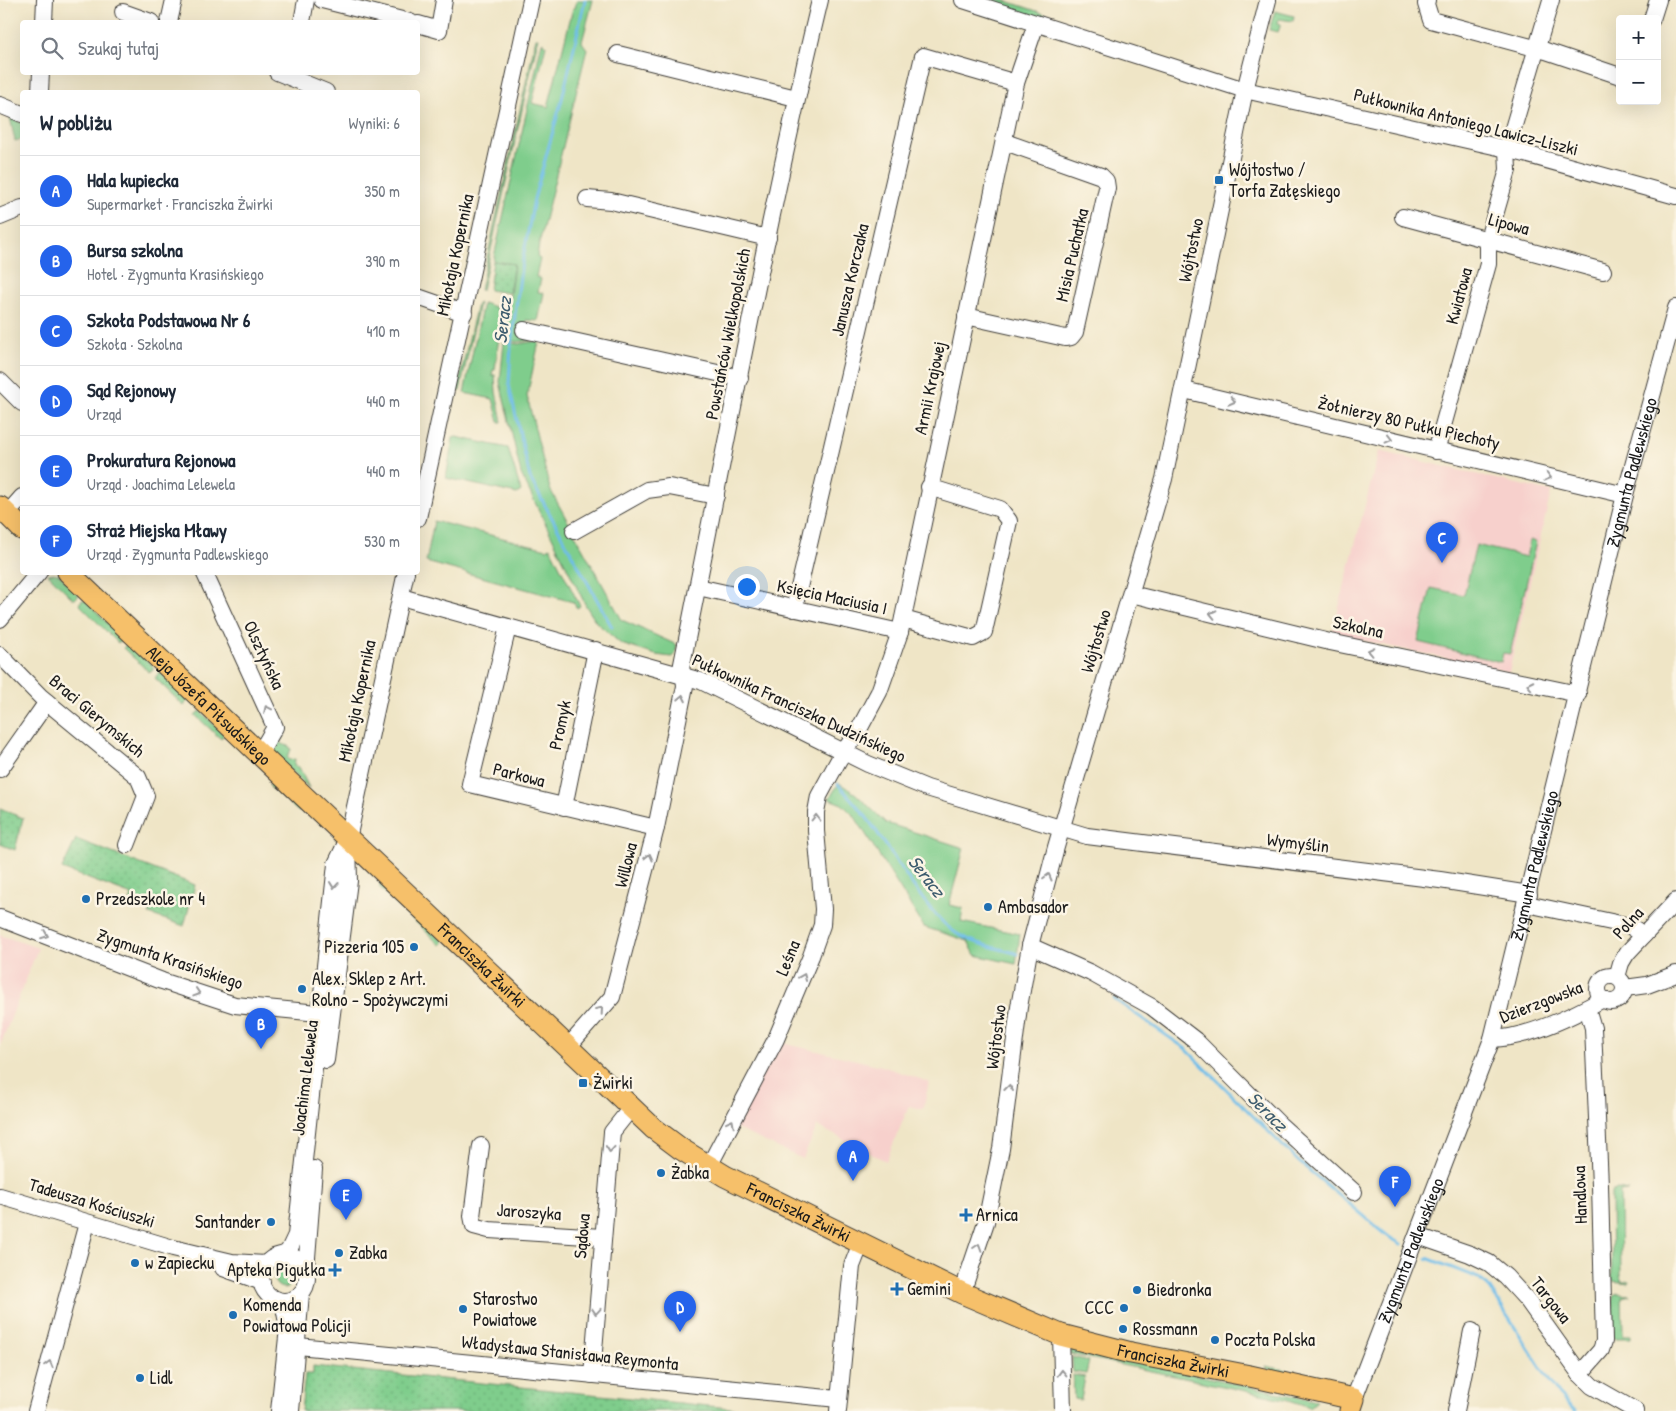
<!DOCTYPE html>
<html lang="pl">
<meta charset="utf-8">
<style>
:root{--surface:#fff;--page:#f6f6f7;--text:#1f2937;--muted:#747a83;--line:#e0e1e3;--accent:#2563eb}
body{margin:0;font-family:"Patrick Hand",sans-serif;background:var(--page);color:var(--text)}
.controls{position:absolute;right:15px;top:15px;display:grid;overflow:hidden;border-radius:5px;box-shadow:0 5px 20px #0002}
.controls button{width:45px;height:45px;display:grid;place-items:center;padding:0;border:0;border-bottom:1px solid var(--line);background:var(--surface);color:var(--text);font:25px sans-serif}
.you{position:absolute;left:746px;top:586px;width:18px;height:18px;margin:-12px;border:4px solid #fff;border-radius:50%;background:#1a73e8;box-shadow:0 0 0 8px #1a73e833}
.badge{display:grid;place-items:center;width:32px;height:32px;border-radius:50%;background:var(--accent);color:#fff;font-size:16px;font-weight:700}
.pin{position:absolute;translate:-50% -41px;filter:drop-shadow(0 1px 2px #0008)}
.pin::after{content:'';position:absolute;top:26px;width:18px;height:15px;background:inherit;clip-path:polygon(0 0,100% 0,50% 100%)}
.list{margin:0;padding:0;list-style:none}
h2{display:flex;justify-content:space-between;align-items:center;height:65px;margin:0;padding:0 20px;font-size:21px}
h2 small{font-size:16px;font-weight:400;color:var(--muted)}
.list li{display:grid;grid-template-columns:32px 1fr auto;gap:15px;align-items:center;box-sizing:border-box;height:70px;padding:0 20px;border-top:1px solid var(--line)}
.list b{display:block;font-size:19px;white-space:nowrap}
.list p{margin:0;font-size:16px;white-space:nowrap;color:var(--muted)}
.list em{font-size:16px;font-style:normal;color:var(--muted)}
.icon{flex:none;width:28px;height:28px;fill:none;stroke:currentColor;stroke-width:2;stroke-linecap:round;stroke-linejoin:round}
.map{position:relative;flex:none;width:1676px;height:1411px;overflow:hidden}
.search{position:absolute;background:var(--surface);box-shadow:0 5px 20px #0002;left:20px;top:20px;width:400px;height:55px;display:flex;align-items:center;gap:12px;box-sizing:border-box;padding:0 18px;border-radius:5px;color:var(--muted);font-size:19px}
.panel{position:absolute;background:var(--surface);box-shadow:0 5px 20px #0002;left:20px;top:90px;width:400px;height:485px;border-radius:5px}
.map>svg:first-child{display:block}
.built{fill:#f7d0cc}
.grass{fill:#7fcd8c;stroke:#4e7454}
.park{fill:url(#park-dots);stroke:#4e7454}
.lines{fill:none;stroke-linecap:round;stroke-linejoin:round}
.stream{stroke:#6ebde9;stroke-width:3}
.minor-casing{stroke:#3c3a36;stroke-width:18}
.major-casing{stroke:#3c3a36;stroke-width:23}
.minor{stroke:#fff;stroke-width:16}
.major{stroke:#f6c06b;stroke-width:21}
.oneway{stroke:#999}
.poi-dot{fill:#1f6fb2;stroke:#fcf5e5;stroke-width:2}
.labels{text-anchor:middle;stroke-width:5;stroke-linejoin:round;paint-order:stroke}
.street-label{font-size:18px;fill:#1c1c1c;stroke:#fcf5e5}
.poi-label{font-size:18px;fill:#1c1c1c;stroke:#fcf5e5;text-anchor:start}
.water-label{font-size:19px;font-style:italic;fill:#3d5c6e;stroke:#fcf5e5}
</style>
<div class="map">
<svg width="1676" height="1411" viewBox="0 0 1676 1411">
<defs>
<pattern id="park-dots" width="8" height="8" patternUnits="userSpaceOnUse" patternTransform="scale(1.25)"><rect width="8" height="8" fill="#7fcd8c"/><path d="M2 2h.1M6 6h.1" fill="none" stroke="#6daf78" stroke-width="1.8" stroke-linecap="round"/></pattern>
</defs>
<rect width="100%" height="100%" fill="#fcf5e5"/>
<filter id="ink" filterUnits="userSpaceOnUse"><feTurbulence type="fractalNoise" baseFrequency=".02" numOctaves="2"/><feDisplacementMap in="SourceGraphic" scale="10" xChannelSelector="R" yChannelSelector="G"/><feConvolveMatrix kernelMatrix="1 2 1 2 8 2 1 2 1" color-interpolation-filters="sRGB"/></filter>
<filter id="wash" filterUnits="userSpaceOnUse"><feTurbulence type="fractalNoise" baseFrequency=".0096" numOctaves="4" result="noise"/><feDisplacementMap in="SourceGraphic" scale="20" xChannelSelector="R" yChannelSelector="G"/><feGaussianBlur stdDeviation="1.12" result="paint"/><feColorMatrix in="noise" values="0 0 0 0 0 0 0 0 0 0 0 0 0 0 0 0 0 1.4 0 .05"/><feComposite in="paint" operator="in"/></filter>
<g filter="url(#wash)">
<rect width="100%" height="100%" fill="#efe5c6"/>
<g class="built">
<path d="M1379 451 1551 492 1509 672 1332 634Z"/>
<path d="M0 935 38 948 0 1046Z"/>
<path d="M776 1039 791 1045 882 1066 929 1082 923 1109 909 1106 886 1161 817 1126 803 1159 730 1126Z"/>
</g>
<g class="grass">
<path d="M577 0H593L582 42 587 49 539 244 537 257 540 259 536 277 541 279 538 292 544 293 538 321 526 320 524 337 531 340 517 342 504 340 514 264 493 261 498 239 542 42 546 45 532 103 548 107 573 8H575Z"/>
<path d="M982 0H1003L1046 14 1043 22Z"/>
<path d="M1275 11 1294 16 1293 21 1279 19 1278 23 1281 24 1278 32 1269 30Z"/>
<path d="M536 38H538L482 290H480Z"/>
<path d="M10 117 22 123V139L15 141Z"/>
<path d="M479 303 460 391H457L477 304Z"/>
<path d="M483 303 495 307 501 316 500 331H497L496 335 499 336 495 370H493L492 375H495L496 392 502 422H499L493 399 464 393Z"/>
<path d="M537 341 539 342 527 396 550 489 622 620 677 645 675 655 671 657 656 655 621 644 596 622 586 606 521 474 500 382 504 342 518 344Z"/>
<path d="M456 437 508 448 521 491 517 494 446 478 453 438Z"/>
<path d="M434 521 547 549 550 547 580 606 577 608 573 602 426 562Z"/>
<path d="M1530 540 1536 542 1510 654 1503 653 1501 662 1418 642 1431 588 1464 595 1476 545 1526 557Z"/>
<path d="M53 573 59 574 79 595 74 600 48 574Z"/>
<path d="M82 600 86 601 123 639 118 643 79 604Z"/>
<path d="M128 643 155 668 149 672 123 648Z"/>
<path d="M160 672 188 699 184 706 155 678Z"/>
<path d="M200 711 224 734 221 739 195 715Z"/>
<path d="M281 729 284 736 280 741 281 744 289 746 291 750 287 756 289 760 295 759 294 766 299 767 309 788 270 752V747Z"/>
<path d="M273 782 301 809 299 812 269 786Z"/>
<path d="M839 783 856 794 886 823 964 848 949 905 963 908 961 922 1020 934 1016 964 975 955 968 941 924 927 855 817 842 804 829 799Z"/>
<path d="M381 882 444 942 440 945 379 887Z"/>
<path d="M1617 1189 1629 1191 1620 1192 1621 1281H1630L1629 1283 1612 1281 1611 1192Z"/>
<circle cx="284" cy="1278" r="10"/>
<path d="M1618 1294 1630 1295 1622 1297 1623 1335H1631V1338H1613V1296Z"/>
<path d="M1073 1348 1317 1401 1310 1407 1289 1400 1074 1355 1069 1353Z"/>
<path d="M1072 1357 1089 1361 1086 1374 1073 1372Z"/>
<path d="M1266 1366 1324 1378V1384L1267 1369Z"/>
<path d="M1073 1375 1085 1377 1081 1400 1074 1399Z"/>
</g>
<g class="park">
<path d="M493 261 514 264 509 293 489 290Z"/>
<path d="M0 809 23 818 15 850 0 844Z"/>
<path d="M76 839 195 885 184 926 149 914 150 909 130 901 132 895 62 869Z"/>
<path d="M313 1366 759 1411H301L305 1374H313Z"/>
</g>
<g class="lines">
<g class="stream">
<path d="M585 0 562 99 534 199 521 269 511 345 509 385 530 478 612 627"/>
<path d="M838 784C849 797 862 810 872 825 893 854 928 915 956 933 974 944 998 948 1018 954"/>
<path d="M1114 999 1186 1049 1298 1161 1389 1237 1401 1244"/>
<path d="M1427 1258 1478 1278 1488 1286 1558 1394 1575 1411"/>
</g>
</g>
</g>
<g filter="url(#ink)">
<g class="lines">
<defs>
<g id="minor">
<path d="M322 0 410 22"/>
<path d="M963 0 1245 90 1507 149 1676 196"/>
<path d="M1427 0 1426 4 1431 20 1546 51 1620 76"/>
<path d="M123 12 151 22"/>
<path d="M1652 19 1658 0"/>
<path d="M44 22 45 0"/>
<path d="M169 22 174 0"/>
<path d="M302 22 306 0"/>
<path d="M418 24 439 30 444 0"/>
<path d="M618 54 796 98"/>
<path d="M277 72 326 92"/>
<path d="M40 92 41 72"/>
<path d="M0 105 22 114"/>
<path d="M587 199 611 201 768 238"/>
<path d="M0 217 22 208"/>
<path d="M1403 217 1603 271"/>
<path d="M418 297 464 313"/>
<path d="M966 316 1065 338 1071 337 1075 332 1107 188 1106 181 1101 176 1005 142"/>
<path d="M524 330 740 378"/>
<path d="M0 381 22 403"/>
<path d="M1184 390 1625 495"/>
<path d="M1436 451 1488 264V239L1508 170 1507 149 1551 0"/>
<path d="M7 514 22 497"/>
<path d="M418 518 531 0"/>
<path d="M574 531 647 490 669 487 716 496"/>
<path d="M204 572 275 727 260 753"/>
<path d="M698 587 900 632"/>
<path d="M1131 594 1330 642 1578 694"/>
<path d="M401 597 701 681 868 764 927 788 1087 836 1440 880 1529 894"/>
<path d="M794 609 923 56 1016 83"/>
<path d="M0 619 39 572"/>
<path d="M903 619 973 638 984 632 1009 521 1000 509 929 487"/>
<path d="M508 627 470 784 656 828"/>
<path d="M0 655 41 697 138 777 146 796 127 845"/>
<path d="M0 769 47 702"/>
<path d="M564 807 596 650"/>
<path d="M1527 904 1630 926 1644 935"/>
<path d="M0 918 162 981 235 1005 329 1014"/>
<path d="M1030 946 1091 973 1152 1007 1195 1040 1280 1125 1354 1192"/>
<circle cx="1611" cy="989" r="13"/>
<path d="M1617 977 1621 963 1627 953 1676 901"/>
<path d="M1625 988 1647 985 1676 974"/>
<path d="M1492 1039C1527 1038 1573 1016 1603 999"/>
<path d="M568 1047 612 997 656 828 685 686 684 676 681 669C726 446 767 222 820 0"/>
<path d="M326 1060 349 881 348 841"/>
<path d="M481 1146 472 1216 474 1226 489 1230 602 1237"/>
<path d="M709 1166 776 1039 811 956 822 925 823 909 816 831V812L819 796 843 752 856 735 879 692 900 632 1016 83 1036 24"/>
<path d="M0 1196 173 1248 232 1262 266 1264"/>
<path d="M1418 1236 1470 1254 1489 1263 1506 1277 1528 1301 1580 1374 1592 1386 1636 1411"/>
<path d="M282 1255 288 1252 296 1235 336 864 348 839 406 572"/>
<circle cx="284" cy="1278" r="23"/>
<path d="M223 1268 262 1282"/>
<path d="M306 1270 314 1169"/>
<path d="M962 1293 986 1222 1001 1149 1019 1007 1030 946 1056 847 1164 479 1245 90 1268 0"/>
<path d="M276 1299 284 1307 288 1328 279 1411"/>
<path d="M1061 1335 1063 1411"/>
<path d="M298 1346 838 1399"/>
<path d="M1580 1374 1601 1350 1604 1341 1600 1185 1593 1028 1587 1008"/>
<path d="M592 1375 612 1132 631 1108"/>
<path id="s1" d="M1354 1399 1492 1039 1625 495 1676 308"/>
<path d="M36 1411 87 1223"/>
<path d="M291 1411 301 1293"/>
<path d="M838 1411 852 1266 861 1243"/>
<path d="M1456 1411 1472 1331"/>
</g>
<g id="major">
<path d="M0 507 22 529"/>
<path id="s2" d="M68 572 653 1128 681 1149 725 1176 962 1293 1061 1335 1131 1353 1250 1376 1354 1399 1350 1411"/>
</g>
</defs>
<use href="#minor" class="minor-casing"/>
<use href="#major" class="major-casing"/>
<use href="#minor" class="minor"/>
<use href="#major" class="major"/>
</g>
<defs><path id="oneway-chevron" d="M-2-3.5L2.5 0L-2 3.5" fill="none" stroke-width="1.6" stroke-linecap="round" stroke-linejoin="round" transform="scale(1.25)"/></defs>
<g class="oneway">
<use href="#oneway-chevron" transform="translate(1232 401) rotate(14)"/>
<use href="#oneway-chevron" transform="translate(1389 439) rotate(14)"/>
<use href="#oneway-chevron" transform="translate(1548 477) rotate(14)"/>
<use href="#oneway-chevron" transform="translate(1213 614) rotate(-167)"/>
<use href="#oneway-chevron" transform="translate(1371 651) rotate(-168)"/>
<use href="#oneway-chevron" transform="translate(1530 685) rotate(-168)"/>
<use href="#oneway-chevron" transform="translate(682 698) rotate(-79)"/>
<use href="#oneway-chevron" transform="translate(267 709) rotate(-115)"/>
<use href="#oneway-chevron" transform="translate(816 818) rotate(-89)"/>
<use href="#oneway-chevron" transform="translate(649 857) rotate(-76)"/>
<use href="#oneway-chevron" transform="translate(1048 877) rotate(-75)"/>
<use href="#oneway-chevron" transform="translate(334 885) rotate(96)"/>
<use href="#oneway-chevron" transform="translate(45 935) rotate(21)"/>
<use href="#oneway-chevron" transform="translate(803 977) rotate(-67)"/>
<use href="#oneway-chevron" transform="translate(197 993) rotate(18)"/>
<use href="#oneway-chevron" transform="translate(600 1010) rotate(-49)"/>
<use href="#oneway-chevron" transform="translate(1009 1088) rotate(-83)"/>
<use href="#oneway-chevron" transform="translate(731 1123) rotate(-62)"/>
<use href="#oneway-chevron" transform="translate(610 1149) rotate(95)"/>
<use href="#oneway-chevron" transform="translate(978 1247) rotate(-72)"/>
<use href="#oneway-chevron" transform="translate(596 1311) rotate(94)"/>
<use href="#oneway-chevron" transform="translate(49 1364) rotate(-75)"/>
<use href="#oneway-chevron" transform="translate(1062 1373) rotate(-91)"/>
</g>
</g>
<g class="poi-dot">
<rect x="1214" y="175" width="10" height="10" rx="2.5"/>
<circle cx="86" cy="899" r="5"/>
<circle cx="988" cy="907" r="5"/>
<circle cx="414" cy="947" r="5"/>
<circle cx="302" cy="989" r="5"/>
<rect x="578" y="1078" width="10" height="10" rx="2.5"/>
<circle cx="661" cy="1173" r="5"/>
<path d="M963.5 1207.5h5v5h5v5h-5v5h-5v-5h-5v-5h5z"/>
<circle cx="271" cy="1222" r="5"/>
<circle cx="339" cy="1253" r="5"/>
<circle cx="135" cy="1263" r="5"/>
<path d="M332.5 1262.5h5v5h5v5h-5v5h-5v-5h-5v-5h5z"/>
<path d="M894.5 1281.5h5v5h5v5h-5v5h-5v-5h-5v-5h5z"/>
<circle cx="1137" cy="1290" r="5"/>
<circle cx="1124" cy="1308" r="5"/>
<circle cx="463" cy="1309" r="5"/>
<circle cx="233" cy="1315" r="5"/>
<circle cx="1123" cy="1329" r="5"/>
<circle cx="1215" cy="1340" r="5"/>
<circle cx="140" cy="1378" r="5"/>
</g>
<g class="labels">
<g class="street-label">
<text transform="translate(1466 122) rotate(14)" y="6">Pułkownika Antoniego Lawicz-Liszki</text>
<text transform="translate(1509 224) rotate(15)" y="6">Lipowa</text>
<text transform="translate(1191 250) rotate(-78)" y="6">Wójtostwo</text>
<text transform="translate(455 255) rotate(-78)" y="6">Mikołaja Kopernika</text>
<text transform="translate(1072 255) rotate(-77)" y="6">Misia Puchatka</text>
<text transform="translate(850 280) rotate(-77)" y="6">Janusza Korczaka</text>
<text transform="translate(1459 296) rotate(-75)" y="6">Kwiatowa</text>
<text transform="translate(728 334) rotate(-79)" y="6">Powstańców Wielkopolskich</text>
<text transform="translate(930 388) rotate(-78)" y="6">Armii Krajowej</text>
<text transform="translate(1409 423) rotate(13)" y="6">Żołnierzy 80 Pułku Piechoty</text>
<text dy="6" stroke="none"><textPath href="#s1" startOffset="969">Zygmunta Padlewskiego</textPath></text>
<text transform="translate(832 597) rotate(12)" y="6">Księcia Maciusia I</text>
<text transform="translate(1358 627) rotate(12)" y="6">Szkolna</text>
<text transform="translate(1096 641) rotate(-73)" y="6">Wójtostwo</text>
<text transform="translate(264 655) rotate(65)" y="6">Olsztyńska</text>
<text transform="translate(357 701) rotate(-78)" y="6">Mikołaja Kopernika</text>
<text dy="6" stroke="none"><textPath href="#s2" startOffset="194">Aleja Józefa Piłsudskiego</textPath></text>
<text transform="translate(799 708) rotate(25)" y="6">Pułkownika Franciszka Dudzińskiego</text>
<text transform="translate(97 716) rotate(40)" y="6">Braci Gierymskich</text>
<text transform="translate(560 725) rotate(-78)" y="6">Promyk</text>
<text transform="translate(519 775) rotate(14)" y="6">Parkowa</text>
<text transform="translate(1298 843) rotate(7)" y="6">Wymyślin</text>
<text transform="translate(626 865) rotate(-76)" y="6">Willowa</text>
<text dy="6" stroke="none"><textPath href="#s1" startOffset="564">Zygmunta Padlewskiego</textPath></text>
<text transform="translate(1628 923) rotate(-48)" y="6">Polna</text>
<text transform="translate(788 958) rotate(-68)" y="6">Leśna</text>
<text transform="translate(170 959) rotate(19)" y="6">Zygmunta Krasińskiego</text>
<text dy="6" stroke="none"><textPath href="#s2" startOffset="571">Franciszka Żwirki</textPath></text>
<text transform="translate(1541 1002) rotate(-21)" y="6">Dzierzgowska</text>
<text transform="translate(996 1037) rotate(-83)" y="6">Wójtostwo</text>
<text transform="translate(305 1078) rotate(-83)" y="6">Joachima Lelewela</text>
<text transform="translate(1580 1195) rotate(-92)" y="6">Handlowa</text>
<text transform="translate(92 1203) rotate(17)" y="6">Tadeusza Kościuszki</text>
<text transform="translate(529 1212) rotate(4)" y="6">Jaroszyka</text>
<text dy="6" stroke="none"><textPath href="#s2" startOffset="976">Franciszka Żwirki</textPath></text>
<text transform="translate(582 1236) rotate(-85)" y="6">Sądowa</text>
<text dy="6" stroke="none"><textPath href="#s1" startOffset="159">Zygmunta Padlewskiego</textPath></text>
<text transform="translate(1551 1300) rotate(52)" y="6">Targowa</text>
<text transform="translate(570 1353) rotate(6)" y="6">Władysława Stanisława Reymonta</text>
<text dy="6" stroke="none"><textPath href="#s2" startOffset="1381">Franciszka Żwirki</textPath></text>
</g>
<g class="poi-label">
<text x="1229" y="176">Wójtostwo /<tspan x="1229" dy="21">Torfa Załęskiego</tspan></text>
<text x="96" y="905">Przedszkole nr 4</text>
<text x="998" y="913">Ambasador</text>
<text x="404" y="953" text-anchor="end">Pizzeria 105</text>
<text x="312" y="985">Alex. Sklep z Art.<tspan x="312" dy="21">Rolno - Spożywczymi</tspan></text>
<text x="593" y="1089">Żwirki</text>
<text x="671" y="1179">Żabka</text>
<text x="976" y="1221">Arnica</text>
<text x="261" y="1228" text-anchor="end">Santander</text>
<text x="349" y="1259">Zabka</text>
<text x="145" y="1269">w Zapiecku</text>
<text x="325" y="1276" text-anchor="end">Apteka Pigułka</text>
<text x="907" y="1295">Gemini</text>
<text x="1147" y="1296">Biedronka</text>
<text x="473" y="1305">Starostwo<tspan x="473" dy="21">Powiatowe</tspan></text>
<text x="243" y="1311">Komenda<tspan x="243" dy="21">Powiatowa Policji</tspan></text>
<text x="1114" y="1314" text-anchor="end">CCC</text>
<text x="1133" y="1335">Rossmann</text>
<text x="1225" y="1346">Poczta Polska</text>
<text x="150" y="1384">Lidl</text>
</g>
<g class="water-label">
<text transform="translate(502 320) rotate(-84)" y="7">Seracz</text>
<text transform="translate(927 876) rotate(52)" y="7">Seracz</text>
<text transform="translate(1268 1111) rotate(45)" y="7">Seracz</text>
</g>
</g>
</svg>
<div class="controls">
<button>+</button>
<button>−</button>
</div>
<div class="you"></div>
<div class="pin badge" style="left:853px;top:1181px">A</div>
<div class="pin badge" style="left:261px;top:1049px">B</div>
<div class="pin badge" style="left:1442px;top:563px">C</div>
<div class="pin badge" style="left:680px;top:1332px">D</div>
<div class="pin badge" style="left:346px;top:1220px">E</div>
<div class="pin badge" style="left:1395px;top:1207px">F</div>
<div class="search"><svg class="icon" aria-label="search" viewBox="0 0 24 24"><circle cx="10" cy="10" r="6"/><path d="M15 15l6 6"/></svg>Szukaj tutaj</div>
<section class="panel">
<h2>W pobliżu<small>Wyniki: 6</small></h2>
<ul class="list">
<li><span class="badge">A</span><div><b>Hala kupiecka</b><p>Supermarket · Franciszka Żwirki</p></div><em>350 m</em></li>
<li><span class="badge">B</span><div><b>Bursa szkolna</b><p>Hotel · Zygmunta Krasińskiego</p></div><em>390 m</em></li>
<li><span class="badge">C</span><div><b>Szkoła Podstawowa Nr 6</b><p>Szkoła · Szkolna</p></div><em>410 m</em></li>
<li><span class="badge">D</span><div><b>Sąd Rejonowy</b><p>Urząd</p></div><em>440 m</em></li>
<li><span class="badge">E</span><div><b>Prokuratura Rejonowa</b><p>Urząd · Joachima Lelewela</p></div><em>440 m</em></li>
<li><span class="badge">F</span><div><b>Straż Miejska Mławy</b><p>Urząd · Zygmunta Padlewskiego</p></div><em>530 m</em></li>
</ul>
</section>
</div>
